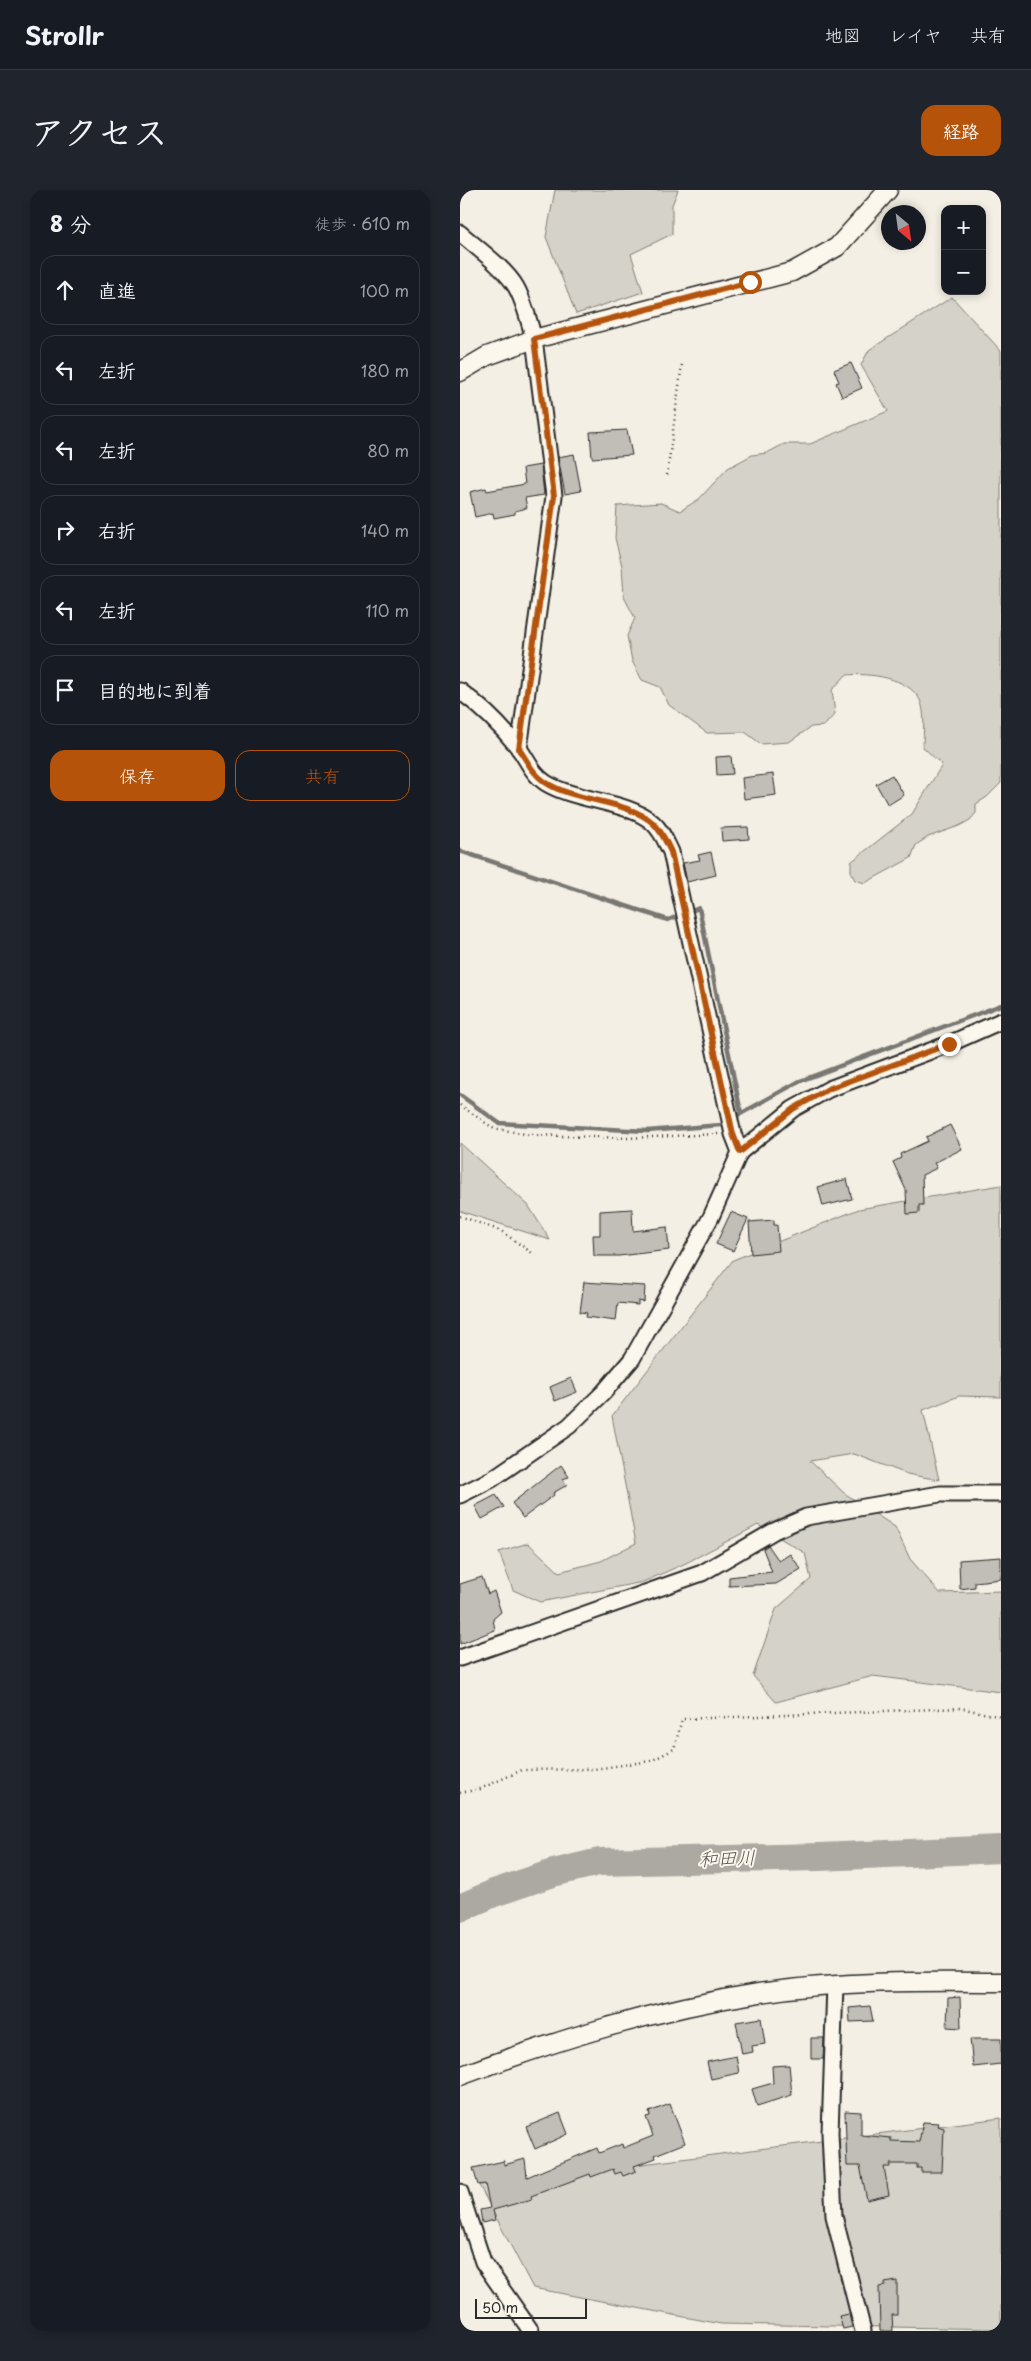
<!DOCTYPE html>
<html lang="ja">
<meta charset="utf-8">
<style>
:root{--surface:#171b24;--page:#20242c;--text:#f1f3f6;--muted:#9ea1a6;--line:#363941;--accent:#b45309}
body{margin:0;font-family:"Playpen Sans","Klee One",sans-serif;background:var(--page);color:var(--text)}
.controls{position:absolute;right:15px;top:15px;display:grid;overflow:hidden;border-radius:10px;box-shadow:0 2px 8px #0003}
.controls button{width:45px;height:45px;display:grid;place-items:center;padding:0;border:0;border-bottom:1px solid var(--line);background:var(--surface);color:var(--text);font:25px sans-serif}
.compass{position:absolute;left:421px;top:15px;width:45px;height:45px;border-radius:50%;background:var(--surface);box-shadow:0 2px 8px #0003;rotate:151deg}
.scale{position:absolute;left:15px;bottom:12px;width:112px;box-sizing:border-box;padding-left:5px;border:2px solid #2b2b2b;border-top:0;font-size:14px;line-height:18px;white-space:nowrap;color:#2b2b2b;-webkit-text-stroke:4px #fbf7ec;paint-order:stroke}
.stop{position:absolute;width:15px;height:15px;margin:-11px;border:4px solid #b45309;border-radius:50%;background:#fff}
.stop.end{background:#b45309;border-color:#fff;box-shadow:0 1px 5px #0008}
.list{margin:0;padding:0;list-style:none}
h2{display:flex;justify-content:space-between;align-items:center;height:65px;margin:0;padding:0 20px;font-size:21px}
h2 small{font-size:16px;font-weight:400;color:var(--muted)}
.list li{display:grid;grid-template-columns:32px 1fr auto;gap:15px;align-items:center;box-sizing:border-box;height:70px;margin:0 10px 10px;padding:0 10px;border:1px solid var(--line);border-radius:15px}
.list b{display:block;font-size:19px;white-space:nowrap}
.list em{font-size:16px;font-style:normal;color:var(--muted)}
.actions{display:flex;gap:10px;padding:15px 20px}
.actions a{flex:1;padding:11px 0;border:1px solid var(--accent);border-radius:15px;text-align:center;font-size:18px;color:var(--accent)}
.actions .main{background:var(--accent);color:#fff}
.icon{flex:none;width:28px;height:28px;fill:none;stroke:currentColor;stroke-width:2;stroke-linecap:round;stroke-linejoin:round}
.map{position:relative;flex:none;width:541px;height:2141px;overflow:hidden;border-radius:15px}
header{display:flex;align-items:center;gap:30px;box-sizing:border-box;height:70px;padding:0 25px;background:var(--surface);border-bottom:1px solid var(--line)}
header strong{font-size:24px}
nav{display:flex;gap:28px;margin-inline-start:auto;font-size:18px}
.intro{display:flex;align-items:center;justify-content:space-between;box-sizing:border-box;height:120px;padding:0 30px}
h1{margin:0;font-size:35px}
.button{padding:12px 22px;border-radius:15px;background:var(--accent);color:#fff;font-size:18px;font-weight:700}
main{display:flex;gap:30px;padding:0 30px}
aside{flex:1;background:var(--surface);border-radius:15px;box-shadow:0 2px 8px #0003}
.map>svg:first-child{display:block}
.green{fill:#d5d2c9;stroke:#807e7a}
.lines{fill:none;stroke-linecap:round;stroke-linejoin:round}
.stream{stroke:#787772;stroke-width:4.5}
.river{stroke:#aca9a2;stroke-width:28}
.building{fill:#c0beb6;stroke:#2b2b2b}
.minor-casing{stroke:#2b2b2b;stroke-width:19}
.tertiary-casing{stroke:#2b2b2b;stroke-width:21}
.path{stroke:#2b2b2b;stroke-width:2.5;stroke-dasharray:1 4;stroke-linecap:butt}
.minor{stroke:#fbf7ec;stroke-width:15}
.tertiary{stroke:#fbf7ec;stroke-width:18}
.route{stroke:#b45309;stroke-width:6}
.labels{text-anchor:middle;stroke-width:4;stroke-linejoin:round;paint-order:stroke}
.water-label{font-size:19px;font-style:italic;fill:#585755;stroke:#fbf7ec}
</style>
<header>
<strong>Strollr</strong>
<nav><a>地図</a><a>レイヤ</a><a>共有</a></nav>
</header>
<div class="intro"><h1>アクセス</h1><a class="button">経路</a></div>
<main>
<aside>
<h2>8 分<small>徒歩 · 610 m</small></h2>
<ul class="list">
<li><svg class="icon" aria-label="ahead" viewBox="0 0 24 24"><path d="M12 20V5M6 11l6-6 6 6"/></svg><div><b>直進</b></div><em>100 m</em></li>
<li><svg class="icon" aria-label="left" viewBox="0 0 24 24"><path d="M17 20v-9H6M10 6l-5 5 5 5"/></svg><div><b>左折</b></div><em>180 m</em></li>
<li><svg class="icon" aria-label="left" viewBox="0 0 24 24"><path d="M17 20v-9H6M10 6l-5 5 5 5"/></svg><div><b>左折</b></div><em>80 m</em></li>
<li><svg class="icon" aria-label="right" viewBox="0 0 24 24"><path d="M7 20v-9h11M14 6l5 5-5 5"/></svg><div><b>右折</b></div><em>140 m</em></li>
<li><svg class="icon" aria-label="left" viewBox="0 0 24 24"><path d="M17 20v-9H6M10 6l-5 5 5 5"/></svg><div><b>左折</b></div><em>110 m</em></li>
<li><svg class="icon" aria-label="arrive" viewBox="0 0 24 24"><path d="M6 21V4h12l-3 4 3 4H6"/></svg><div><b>目的地に到着</b></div></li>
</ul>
<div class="actions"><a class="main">保存</a><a>共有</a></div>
</aside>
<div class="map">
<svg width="541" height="2141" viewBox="0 0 541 2141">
<rect width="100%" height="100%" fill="#f3efe4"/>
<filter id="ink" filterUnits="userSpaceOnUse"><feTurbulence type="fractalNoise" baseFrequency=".02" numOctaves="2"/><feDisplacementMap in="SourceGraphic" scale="10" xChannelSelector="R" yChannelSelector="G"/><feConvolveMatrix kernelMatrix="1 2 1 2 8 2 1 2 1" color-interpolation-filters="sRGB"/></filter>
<g filter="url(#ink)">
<g class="green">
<path d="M95 0H218L212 15V44L171 64 183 102 116 124 86 47Z"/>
<path d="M492 107 541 161V593L527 607 516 614V623L510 630 499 636 468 647 456 655 451 668 405 693 395 690 391 683V672L452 624 482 575 463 557C463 543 466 523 460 510 448 487 409 483 386 485L372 500 375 524 364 536 351 537 329 552 301 554 285 542 247 543 209 515 200 497 182 490 172 471 167 446 175 428 164 407 162 376 155 348 157 316 201 313 220 321 239 309 268 278 292 265 307 263 324 254H350L428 221 401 175 409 160Z"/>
<path d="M0 953 68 1015 90 1050 0 1021Z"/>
<path d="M541 995V1207L499 1206 463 1220 479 1290 447 1284 394 1264 350 1271 384 1303 435 1337 450 1369 480 1403 541 1401V1502L413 1486 316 1512 293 1486 316 1419 351 1389 345 1363 298 1335 226 1373 183 1392 80 1412 53 1400 39 1362 68 1353 99 1382 141 1371 176 1353 152 1226 273 1070 399 1019Z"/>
<path d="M541 1928V2139L261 2134 73 2098 19 1995Z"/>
</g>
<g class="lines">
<g class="stream">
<path d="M0 661 208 730 239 718 281 923"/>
<path d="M0 905 39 933 187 941 261 935 266 932"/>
<path d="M273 928 340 891 541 815"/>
</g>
<path class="river" d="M0 1718 34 1703 93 1683 139 1672 359 1667 541 1659"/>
</g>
<g class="building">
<path d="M391 173 402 198 382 207 376 193 379 192 374 180Z"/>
<path d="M167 240 172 265 132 268 130 242Z"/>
<path d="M114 264 121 301 105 304 98 267Z"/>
<path d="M81 275 84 305 65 308 67 318 55 321V324L34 328 33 323 15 327 10 302 26 298 27 301 65 294 63 278Z"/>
<path d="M271 566 273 584 257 585 256 567Z"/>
<path d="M313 584 316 605 284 609 282 588Z"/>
<path d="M432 585 444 605 428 615 416 594Z"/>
<path d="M288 637 289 649 262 651 261 638Z"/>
<path d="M251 662 256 685 227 692 223 673 240 670 238 665Z"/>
<path d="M490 935 502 959 474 973 477 978 462 985 463 1015H459V1023L447 1024 446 1000 433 972 441 968 440 964 468 951 466 947Z"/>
<path d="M387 989 392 1009 363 1016 358 997Z"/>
<path d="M172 1019 173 1041 207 1037 209 1060 159 1066H134L133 1045H140V1021Z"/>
<path d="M271 1022 288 1029 273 1061 256 1054Z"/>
<path d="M314 1030V1035H317L319 1061 291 1064 289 1032Z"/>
<path d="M124 1092 185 1096 184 1112 178 1111V1115L158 1113 156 1131 126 1127 127 1123 120 1122Z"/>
<path d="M111 1188 117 1202 95 1211 90 1197Z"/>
<path d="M101 1275 109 1287 102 1289 107 1295 93 1303 94 1305 63 1328 52 1313Z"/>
<path d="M36 1305 44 1317 22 1329 15 1316Z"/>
<path d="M308 1355 319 1371 330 1364 341 1379 316 1394 269 1396V1387L312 1382 303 1359Z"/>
<path d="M541 1367V1389L515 1392V1397L500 1399 499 1370Z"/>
<path d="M22 1387 28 1404 34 1401 41 1422 33 1429 35 1440 0 1454V1394Z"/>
<path d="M500 1807 501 1838 487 1837 488 1808Z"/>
<path d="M410 1816 413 1831 390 1832 389 1818Z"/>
<path d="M301 1828 305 1854 292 1856 293 1862 282 1864 276 1832Z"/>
<path d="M351 1848H364L363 1869H351Z"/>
<path d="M510 1849H541V1874L513 1877Z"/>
<path d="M276 1866 279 1883 251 1889 247 1872Z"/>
<path d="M329 1875 332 1905 297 1916 292 1899 313 1893 312 1876Z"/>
<path d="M210 1914 225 1953 195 1965 196 1968 174 1976 176 1981 163 1986 161 1982 155 1984 153 1979 131 1987 130 1984 71 2006 72 2009 33 2020 35 2030 22 2033 20 2020 30 2018 25 1994 18 1995 13 1978 44 1971V1975L65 1969 67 1987 137 1958 139 1963 162 1954 163 1958 193 1946 186 1927 190 1926 189 1922Z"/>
<path d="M385 1921 401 1922V1945L431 1948V1951L459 1952 463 1932 479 1933 478 1936 484 1938 482 1982H461V1978H457V1974H430V1977H424L429 2005 407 2010 400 1976H387Z"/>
<path d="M100 1923 108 1944 75 1959 66 1937Z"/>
<path d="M437 2091V2125H432L433 2141H420L419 2097 425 2096V2093Z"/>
<path d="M389 2124 392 2137 383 2139 379 2126Z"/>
</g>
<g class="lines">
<defs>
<g id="minor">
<path d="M0 43C17 58 45 78 56 97 65 113 69 132 74 149L94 306 59 559"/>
<path d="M0 501C22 517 41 536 58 557 67 569 72 584 86 593 115 611 169 611 193 633 202 641 206 652 211 662L273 944 280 962"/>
<path d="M0 1305 32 1289 109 1236 143 1203 172 1169 251 1027 280 962 333 919 369 899 489 854 541 831"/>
<path d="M0 1468 242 1383 314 1341 346 1327 480 1304H541"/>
<path d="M375 1795 370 1943 374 2026 403 2141"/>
<path d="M0 2002 23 2072 71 2141"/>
</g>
<g id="tertiary">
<path d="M0 182 27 166 74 149 332 82 377 57 428 0"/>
<path d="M0 1886C97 1850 196 1819 299 1803 379 1791 460 1791 541 1792"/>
</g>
</defs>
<use href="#minor" class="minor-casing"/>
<use href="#tertiary" class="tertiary-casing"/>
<g class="path">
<path d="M207 285 222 174"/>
<path d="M0 915 33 938 70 945 168 948 259 944"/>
<path d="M0 1026 41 1041 75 1065"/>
<path d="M0 1603 20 1599 62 1580 134 1579 191 1571 214 1559 222 1529 501 1518 541 1527"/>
</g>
<use href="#minor" class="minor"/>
<use href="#tertiary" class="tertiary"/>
</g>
</g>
<g class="lines" filter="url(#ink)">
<path class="route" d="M290 92 74 149 94 306 59 559C67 571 73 584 85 592 114 612 168 610 193 633 202 641 206 652 211 662L273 944 280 962 333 919 368 899 489 854"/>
</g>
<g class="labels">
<g class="water-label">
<text transform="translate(267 1668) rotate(-2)" y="7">和田川</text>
</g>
</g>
</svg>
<div class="controls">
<button>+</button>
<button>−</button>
</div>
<svg class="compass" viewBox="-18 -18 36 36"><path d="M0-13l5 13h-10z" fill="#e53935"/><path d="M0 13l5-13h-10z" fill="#9ea1a6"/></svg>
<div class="scale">50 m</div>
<div class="stop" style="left:290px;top:92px"></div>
<div class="stop end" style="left:489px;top:854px"></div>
</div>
</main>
